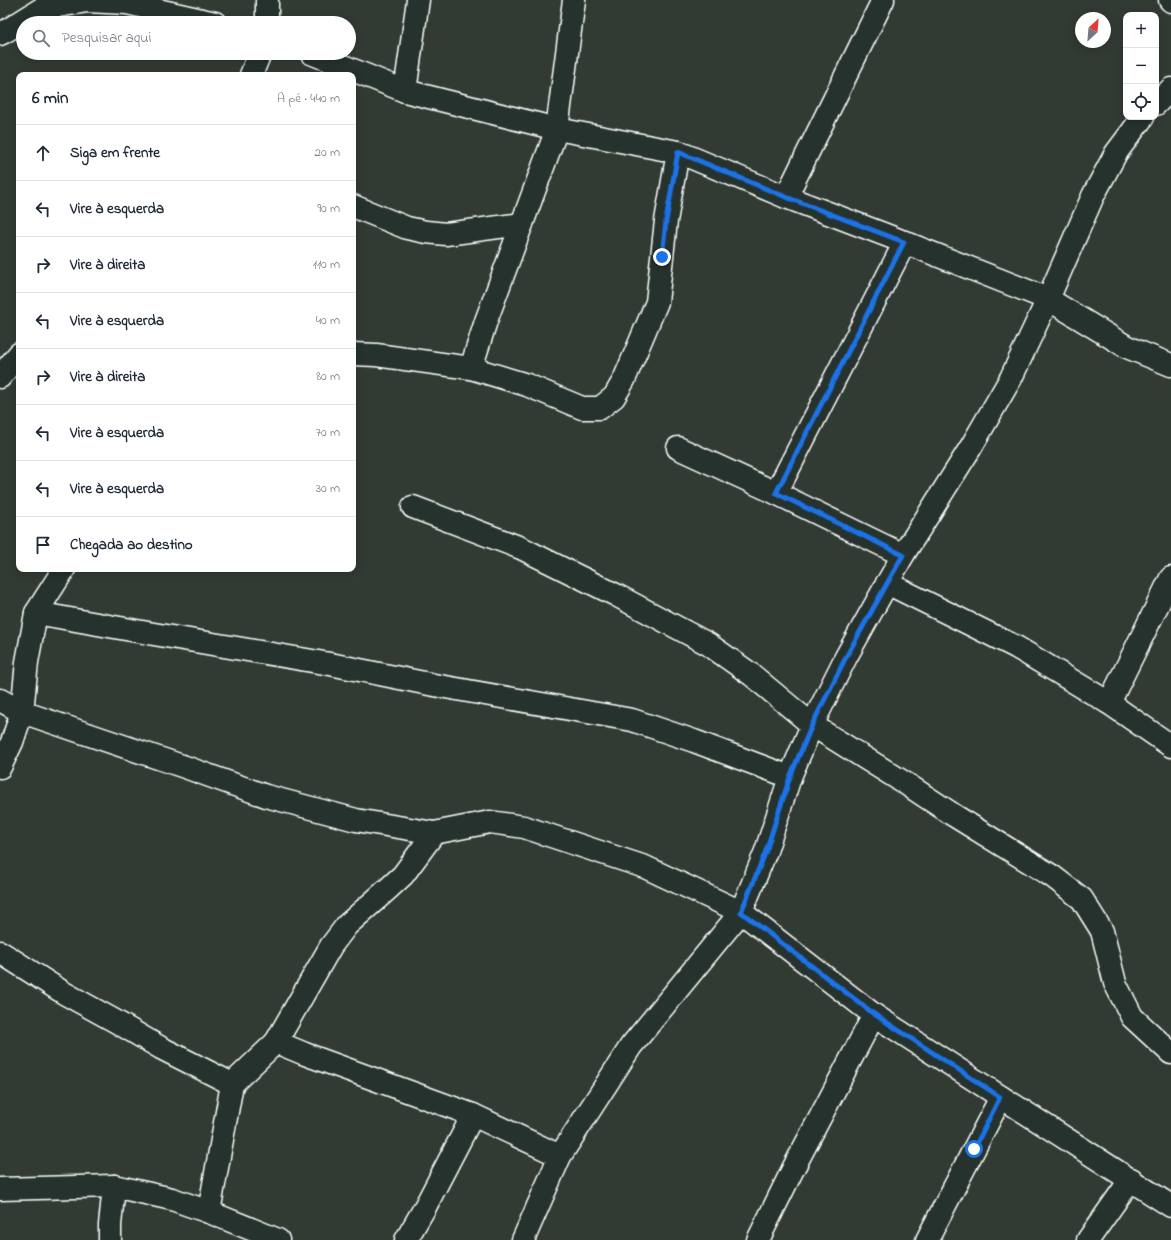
<!DOCTYPE html>
<html lang="pt">
<meta charset="utf-8">
<style>
:root{--surface:#fff;--page:#f6f6f7;--text:#1f2937;--muted:#747a83;--line:#e0e1e3}
body{margin:0;font-family:"Indie Flower",sans-serif;background:var(--page);color:var(--text)}
.controls{position:absolute;right:12px;top:12px;display:grid;overflow:hidden;border-radius:8px;box-shadow:0 2px 10px #0003}
.controls button{width:36px;height:36px;display:grid;place-items:center;padding:0;border:0;border-bottom:1px solid var(--line);background:var(--surface);color:var(--text);font:20px sans-serif}
.compass{position:absolute;left:1075px;top:12px;width:36px;height:36px;border-radius:50%;background:var(--surface);box-shadow:0 2px 10px #0003;rotate:26deg}
.stop{position:absolute;width:12px;height:12px;margin:-9px;border:3px solid #1a73e8;border-radius:50%;background:#fff}
.stop.end{background:#1a73e8;border-color:#fff;box-shadow:0 1px 4px #0008}
.list{margin:0;padding:0;list-style:none}
h2{display:flex;justify-content:space-between;align-items:center;height:52px;margin:0;padding:0 16px;font-size:17px}
h2 small{font-size:13px;font-weight:400;color:var(--muted)}
.list li{display:grid;grid-template-columns:26px 1fr auto;gap:12px;align-items:center;box-sizing:border-box;height:56px;padding:0 16px;border-top:1px solid var(--line)}
.list b{display:block;font-size:15px;white-space:nowrap}
.list em{font-size:13px;font-style:normal;color:var(--muted)}
.icon{flex:none;width:22px;height:22px;fill:none;stroke:currentColor;stroke-width:2;stroke-linecap:round;stroke-linejoin:round}
.map{position:relative;flex:none;width:1171px;height:1240px;overflow:hidden}
.search{position:absolute;background:var(--surface);box-shadow:0 2px 10px #0003;left:16px;top:16px;width:340px;height:44px;display:flex;align-items:center;gap:10px;box-sizing:border-box;padding:0 14px;border-radius:22px;color:var(--muted);font-size:15px}
.panel{position:absolute;background:var(--surface);box-shadow:0 2px 10px #0003;left:16px;top:72px;width:340px;height:500px;border-radius:8px}
.map>svg:first-child{display:block}
.lines{fill:none;stroke-linecap:round;stroke-linejoin:round}
.street-casing{stroke:#fff;stroke-width:25}
.street{stroke:#26332d;stroke-width:22}
.route{stroke:#1a73e8;stroke-width:5}
</style>
<div class="map">
<svg width="1171" height="1240" viewBox="0 0 1171 1240">
<rect width="100%" height="100%" fill="#323b33"/>
<filter id="ink" filterUnits="userSpaceOnUse"><feTurbulence type="fractalNoise" baseFrequency=".025" numOctaves="2"/><feDisplacementMap in="SourceGraphic" scale="8" xChannelSelector="R" yChannelSelector="G"/><feConvolveMatrix kernelMatrix="1 2 1 2 8 2 1 2 1" color-interpolation-filters="sRGB"/></filter>
<g filter="url(#ink)">
<g class="lines">
<defs>
<g id="street">
<path d="M1170 0 1171 1"/>
<path d="M267 23V0"/>
<path d="M0 34 6 31 41 9 87 1 127 3 215 23"/>
<path d="M311 53 405 91 557 129 678 152 786 197 891 237 1048 299 1127 347 1171 365"/>
<path d="M251 75 260 53"/>
<path d="M405 91 418 0"/>
<path d="M1156 104 1171 89"/>
<path d="M786 197 883 0"/>
<path d="M353 206 407 228 426 232 446 234 522 224"/>
<path d="M353 354 376 355 471 368 527 385 582 408H600L614 397 624 380 657 302 666 221 678 152"/>
<path d="M471 368 486 321 557 129 574 0"/>
<path d="M0 377 19 354"/>
<path d="M678 448 776 493 903 555"/>
<path d="M776 493 905 242"/>
<path d="M413 507 521 548 616 595 708 644 752 675 812 725 908 785 955 816 1052 876 1082 899 1102 931 1115 983 1132 1017 1171 1053"/>
<path d="M887 583 1016 647 1109 703 1171 746"/>
<path d="M36 613 148 633 330 664 434 685 632 720 694 741 790 777"/>
<path d="M0 700 22 712 185 767 266 796 356 820 434 833 490 822 524 827 645 867 741 912 874 1015 1001 1097 1171 1206"/>
<path d="M1109 703 1171 578"/>
<path d="M0 767 12 742 22 712 27 662 36 613 64 569"/>
<path d="M0 952 64 993 115 1021 161 1048 232 1084 276 1042 305 1054 473 1115 560 1156"/>
<path d="M276 1042 331 946 347 925 389 888 403 875 434 833"/>
<path d="M0 1189 114 1186 172 1199 209 1212 278 1240"/>
<path d="M209 1212 232 1084"/>
<path d="M110 1240V1225L114 1186"/>
<path d="M406 1240 424 1209 473 1115"/>
<path d="M523 1240 560 1156 631 1046 741 912 766 851 790 777 812 725 846 657 903 555 971 447 1011 378 1048 299 1093 196 1116 153 1143 117"/>
<path d="M758 1240 794 1167 874 1015"/>
<path d="M927 1240 1001 1097"/>
<path d="M1088 1240 1131 1179"/>
</g>
</defs>
<use href="#street" class="street-casing"/>
<use href="#street" class="street"/>
</g>
</g>
<g class="lines" filter="url(#ink)">
<path class="route" d="M662 257 666 221 678 152 786 197 904 242 776 493 903 555 846 657 812 725 790 777 766 851 741 912 874 1014 1000 1097 974 1149"/>
</g>
</svg>
<div class="controls">
<button>+</button>
<button>−</button>
<button><svg class="icon" aria-label="locate" viewBox="0 0 24 24"><circle cx="12" cy="12" r="6"/><path d="M12 2v4M12 18v4M2 12h4M18 12h4"/></svg></button>
</div>
<svg class="compass" viewBox="-18 -18 36 36"><path d="M0-13l5 13h-10z" fill="#e53935"/><path d="M0 13l5-13h-10z" fill="#747a83"/></svg>
<div class="stop" style="left:974px;top:1149px"></div>
<div class="stop end" style="left:662px;top:257px"></div>
<div class="search"><svg class="icon" aria-label="search" viewBox="0 0 24 24"><circle cx="10" cy="10" r="6"/><path d="M15 15l6 6"/></svg>Pesquisar aqui</div>
<section class="panel">
<h2>6 min<small>A pé · 440 m</small></h2>
<ul class="list">
<li><svg class="icon" aria-label="ahead" viewBox="0 0 24 24"><path d="M12 20V5M6 11l6-6 6 6"/></svg><div><b>Siga em frente</b></div><em>20 m</em></li>
<li><svg class="icon" aria-label="left" viewBox="0 0 24 24"><path d="M17 20v-9H6M10 6l-5 5 5 5"/></svg><div><b>Vire à esquerda</b></div><em>90 m</em></li>
<li><svg class="icon" aria-label="right" viewBox="0 0 24 24"><path d="M7 20v-9h11M14 6l5 5-5 5"/></svg><div><b>Vire à direita</b></div><em>110 m</em></li>
<li><svg class="icon" aria-label="left" viewBox="0 0 24 24"><path d="M17 20v-9H6M10 6l-5 5 5 5"/></svg><div><b>Vire à esquerda</b></div><em>40 m</em></li>
<li><svg class="icon" aria-label="right" viewBox="0 0 24 24"><path d="M7 20v-9h11M14 6l5 5-5 5"/></svg><div><b>Vire à direita</b></div><em>80 m</em></li>
<li><svg class="icon" aria-label="left" viewBox="0 0 24 24"><path d="M17 20v-9H6M10 6l-5 5 5 5"/></svg><div><b>Vire à esquerda</b></div><em>70 m</em></li>
<li><svg class="icon" aria-label="left" viewBox="0 0 24 24"><path d="M17 20v-9H6M10 6l-5 5 5 5"/></svg><div><b>Vire à esquerda</b></div><em>30 m</em></li>
<li><svg class="icon" aria-label="arrive" viewBox="0 0 24 24"><path d="M6 21V4h12l-3 4 3 4H6"/></svg><div><b>Chegada ao destino</b></div></li>
</ul>
</section>
</div>
